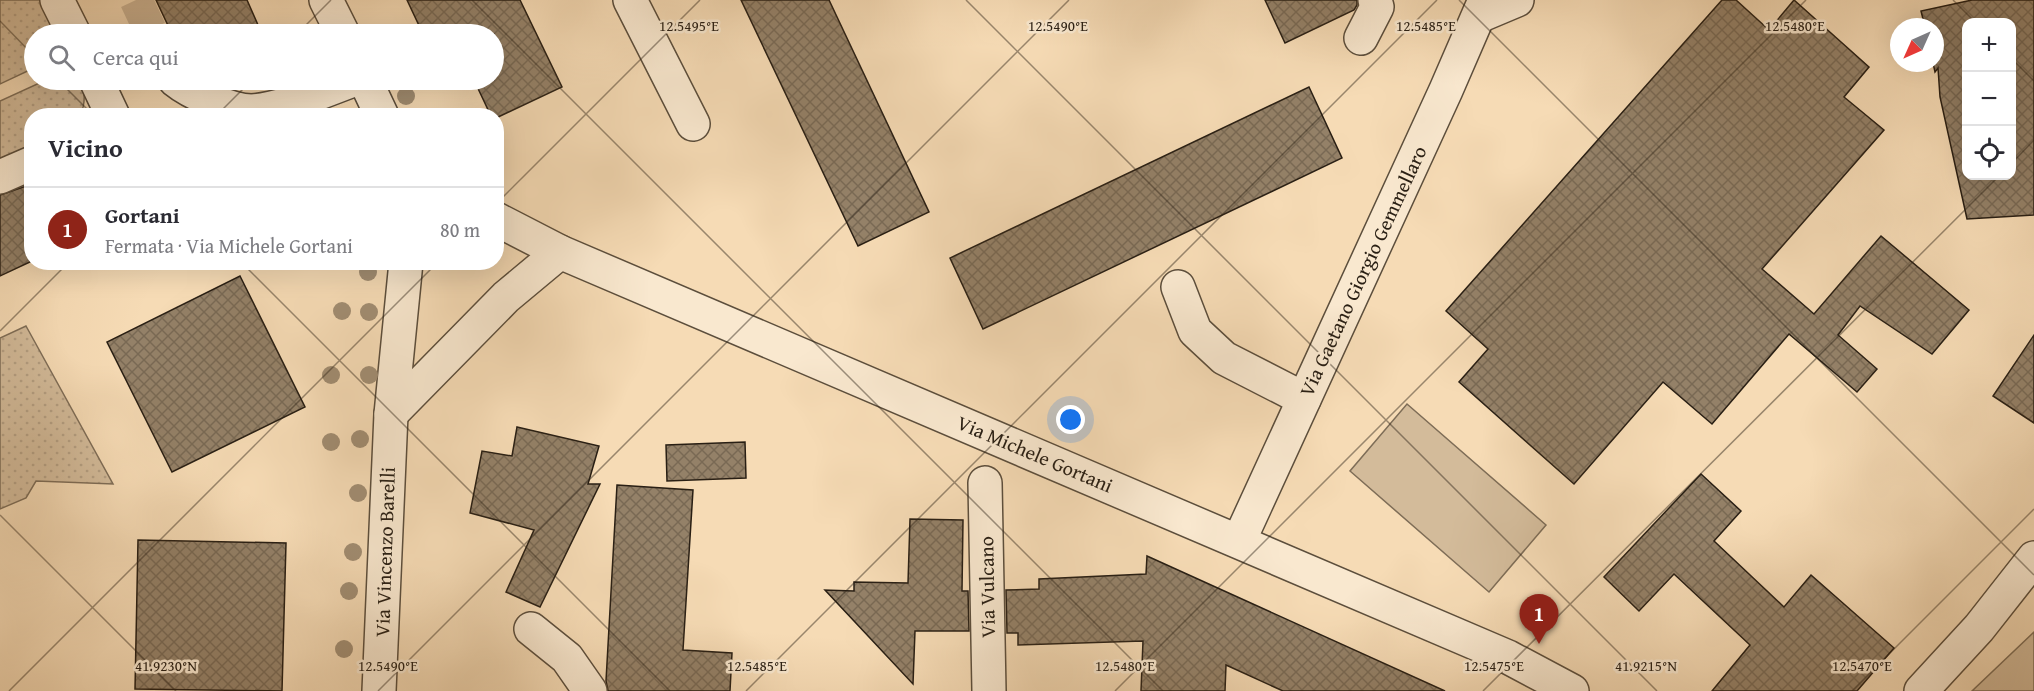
<!DOCTYPE html>
<html lang="it">
<meta charset="utf-8">
<style>
:root{--surface:#fff;--page:#f7f7f7;--text:#2b2b33;--muted:#7c7c81;--line:#e1e1e2;--accent:#8f2418}
body{margin:0;font-family:"Gentium Book Plus",serif;background:var(--page);color:var(--text)}
.controls{position:absolute;right:18px;top:18px;display:grid;overflow:hidden;border-radius:12px;box-shadow:0 6px 24px #0002}
.controls button{width:54px;height:54px;display:grid;place-items:center;padding:0;border:0;border-bottom:2px solid var(--line);background:var(--surface);color:var(--text);font:30px sans-serif}
.compass{position:absolute;left:1890px;top:18px;width:54px;height:54px;border-radius:50%;background:var(--surface);box-shadow:0 6px 24px #0002;rotate:225deg}
.you{position:absolute;left:1071px;top:420px;width:21px;height:21px;margin:-15px;border:4px solid #fff;border-radius:50%;background:#1a73e8;box-shadow:0 0 0 9px #1a73e833}
.badge{display:grid;place-items:center;width:39px;height:39px;border-radius:50%;background:var(--accent);color:#fff;font-size:20px;font-weight:700}
.pin{position:absolute;translate:-50% -50px;filter:drop-shadow(0 2px 3px #0008)}
.pin::after{content:'';position:absolute;top:32px;width:21px;height:18px;background:inherit;clip-path:polygon(0 0,100% 0,50% 100%)}
.list{margin:0;padding:0;list-style:none}
h2{display:flex;justify-content:space-between;align-items:center;height:78px;margin:0;padding:0 24px;font-size:26px}
h2 small{font-size:20px;font-weight:400;color:var(--muted)}
.list li{display:grid;grid-template-columns:39px 1fr auto;gap:18px;align-items:center;box-sizing:border-box;height:84px;padding:0 24px;border-top:2px solid var(--line)}
.list b{display:block;font-size:22px;white-space:nowrap}
.list p{margin:0;font-size:20px;white-space:nowrap;color:var(--muted)}
.list em{font-size:20px;font-style:normal;color:var(--muted)}
.icon{flex:none;width:33px;height:33px;fill:none;stroke:currentColor;stroke-width:2;stroke-linecap:round;stroke-linejoin:round}
.map{position:relative;flex:none;width:2034px;height:691px;overflow:hidden}
.search{position:absolute;background:var(--surface);box-shadow:0 6px 24px #0002;left:24px;top:24px;width:480px;height:66px;display:flex;align-items:center;gap:15px;box-sizing:border-box;padding:0 21px;border-radius:33px;color:var(--muted);font-size:22px}
.panel{position:absolute;background:var(--surface);box-shadow:0 6px 24px #0002;left:24px;top:108px;width:480px;height:162px;border-radius:24px}
.map>svg:first-child{display:block}
.grass{fill:url(#grass-dots);stroke:#7e6d57;stroke-width:1.5}
.green{fill:#d3bb9a;stroke:#7e6d57;stroke-width:1.5}
.building{fill:url(#building-cross-hatch);stroke:#291f14;stroke-width:1.5;fill-rule:evenodd}
.lines{fill:none;stroke-linecap:round;stroke-linejoin:round}
.minor-tunnel{stroke:#cdb595;stroke-width:33;stroke-dasharray:33 16;stroke-linecap:butt}
.minor-casing{stroke:#5c4e3c;stroke-width:36}
.minor{stroke:#f9e8cf;stroke-width:33}
.tree{fill:#a18d72}
.ticks{fill:none;stroke:#291f14;stroke-width:1.5;stroke-opacity:0.45}
.labels{text-anchor:middle;stroke-width:5;stroke-linejoin:round;paint-order:stroke}
.street-label{font-size:20px;fill:#291f14;stroke:#f9e8cf}
.ticks-label{font-size:15px;text-anchor:middle;fill:#291f14;stroke:#f9e8cf;stroke-width:5;stroke-linejoin:round;paint-order:stroke}
</style>
<div class="map">
<svg width="2034" height="691" viewBox="0 0 2034 691">
<defs>
<pattern id="grass-dots" width="8" height="8" patternUnits="userSpaceOnUse" patternTransform="scale(1.5)"><rect width="8" height="8" fill="#d3bb9a"/><path d="M2 2h.1M6 6h.1" fill="none" stroke="#b5a084" stroke-width="1.8" stroke-linecap="round"/></pattern>
<pattern id="building-cross-hatch" width="8" height="8" patternUnits="userSpaceOnUse" patternTransform="scale(1.5)"><rect width="8" height="8" fill="#948168"/><path d="M0 0l8 8M0 8l8-8" fill="none" stroke="#796954"/></pattern>
</defs>
<rect width="100%" height="100%" fill="#f6dbb5"/>
<filter id="stains"><feTurbulence type="fractalNoise" baseFrequency=".00333" numOctaves="4"/><feColorMatrix values="0 0 0 0 .2 0 0 0 0 .09 0 0 0 0 .02 0 0 0 .5 -.17"/></filter>
<radialGradient id="worn" r=".72"><stop offset=".6" stop-color="#630" stop-opacity="0"/><stop offset="1" stop-color="#630" stop-opacity=".3"/></radialGradient>
<g class="grass">
<path d="M0 0H42L58 34H34V68L0 84Z"/>
<path d="M46 80H81C85 92 86 104 80 115L32 116 31 147 0 160V101Z"/>
<path d="M26 326 113 484 36 481 26 498 0 509V338Z"/>
</g>
<g class="green">
<path d="M1407 404 1546 525 1489 592 1350 471Z"/>
<path d="M2034 632V691H1972Z"/>
</g>
<g class="building">
<path d="M156 0H247L262 34H172Z"/>
<path d="M407 0H520L562 87 496 118V116H491L474 80H494V34H423Z"/>
<path d="M741 0H829L929 212 858 246Z"/>
<path d="M1265 0H1357V5L1354 10 1285 43Z"/>
<path d="M1722 0H1736L1769 30 1794 0 1869 67 1844 97 1884 130 1762 269 1814 314 1881 236 1969 310 1932 354 1860 306 1838 335 1877 369 1857 392 1789 334 1712 424 1663 382 1574 484 1459 382 1488 349 1446 311Z"/>
<path d="M1972 0H2034V215L1967 219 1940 97 1938 68 1935 72 1933 63H1935V27H1925L1921 11ZM1966 22H2012V176H1966Z"/>
<path d="M1309 87 1342 158 983 329 950 258Z"/>
<path d="M32 184V261L0 276V195Z"/>
<path d="M240 276 305 407 172 472 107 342Z"/>
<path d="M2034 335V423L1993 396Z"/>
<path d="M517 427 599 446 588 484H600L540 607 506 592 534 530 470 513 482 451 512 456Z"/>
<path d="M745 442 746 478 667 481 666 445Z"/>
<path d="M1701 474 1741 511 1714 541 1784 607 1811 575 1894 648 1857 691H1712L1750 645 1674 574 1639 611 1604 577Z"/>
<path d="M617 485 693 490 683 650 732 653 730 691H608L606 681Z"/>
<path d="M910 519 963 520 962 591H968L969 631H915L913 684 825 590 854 591V582L908 583Z"/>
<path d="M138 540 286 543 282 691 135 689Z"/>
<path d="M1147 556 1445 691H1283L1226 665 1225 691H1141L1143 641 1018 645V633H1007L1006 590 1039 589V579L1146 574Z"/>
</g>
<g class="lines">
<path class="minor-tunnel" d="M136 0 152 34"/>
<defs>
<g id="minor">
<path d="M57 0 74 34"/>
<path d="M326 0 343 34"/>
<path d="M630 0 693 124"/>
<path d="M1479 16 1517 0"/>
<path d="M1361 38 1377 7 1375 0"/>
<path d="M96 80 113 116"/>
<path d="M175 80C191 93 231 111 252 111 268 110 283 105 298 101"/>
<path d="M365 80 382 116"/>
<path d="M295 116 298 101 353 80"/>
<path d="M0 177 32 163"/>
<path d="M496 219 560 252 1508 657 1572 691"/>
<path d="M1178 287 1195 331 1224 358 1304 399"/>
<path d="M391 414 506 297 560 252"/>
<path d="M985 483 989 691"/>
<path d="M1239 541 1446 90 1485 0"/>
<path d="M531 629 567 658 590 691"/>
<path d="M379 691 391 414 406 262"/>
<path d="M1921 691 1979 628 2034 558"/>
</g>
</defs>
<use href="#minor" class="minor-casing"/>
<use href="#minor" class="minor"/>
</g>
<g class="tree">
<circle cx="406" cy="96" r="9"/>
<circle cx="368" cy="272" r="9"/>
<circle cx="342" cy="311" r="9"/>
<circle cx="369" cy="312" r="9"/>
<circle cx="331" cy="375" r="9"/>
<circle cx="369" cy="375" r="9"/>
<circle cx="360" cy="439" r="9"/>
<circle cx="331" cy="442" r="9"/>
<circle cx="358" cy="493" r="9"/>
<circle cx="353" cy="552" r="9"/>
<circle cx="349" cy="591" r="9"/>
<circle cx="344" cy="649" r="9"/>
</g>
<path class="ticks" d="M472 0 1163 691M966 0 1657 691M1459 0 2034 575M1953 0 1975 22M0 21 34 56M297 34 331 0M2012 59 2034 81M58 80 94 116M216 116 252 80M2012 163 2034 140M496 204 700 0M241 262 670 691M0 331 69 262M0 515 176 691M9 691 438 262M378 691 1069 0M746 691 1437 0M1115 691 1806 0M1483 691 1999 176M1852 691 2034 509"/>
<g class="labels">
<g class="street-label">
<text transform="translate(1363 271) rotate(-65)" y="7">Via Gaetano Giorgio Gemmellaro</text>
<text transform="translate(1035 454) rotate(23)" y="7">Via Michele Gortani</text>
<text transform="translate(385 552) rotate(-88)" y="7">Via Vincenzo Barelli</text>
<text transform="translate(987 587) rotate(-91)" y="7">Via Vulcano</text>
</g>
</g>
<g class="ticks-label">
<text x="689" y="31">12.5495°E</text>
<text x="1058" y="31">12.5490°E</text>
<text x="1426" y="31">12.5485°E</text>
<text x="1795" y="31">12.5480°E</text>
<text x="166" y="671">41.9230°N</text>
<text x="388" y="671">12.5490°E</text>
<text x="757" y="671">12.5485°E</text>
<text x="1125" y="671">12.5480°E</text>
<text x="1494" y="671">12.5475°E</text>
<text x="1646" y="671">41.9215°N</text>
<text x="1862" y="671">12.5470°E</text>
</g>
<rect width="100%" height="100%" filter="url(#stains)"/>
<rect width="100%" height="100%" fill="url(#worn)"/>
</svg>
<div class="controls">
<button>+</button>
<button>−</button>
<button><svg class="icon" aria-label="locate" viewBox="0 0 24 24"><circle cx="12" cy="12" r="6"/><path d="M12 2v4M12 18v4M2 12h4M18 12h4"/></svg></button>
</div>
<svg class="compass" viewBox="-18 -18 36 36"><path d="M0-13l5 13h-10z" fill="#e53935"/><path d="M0 13l5-13h-10z" fill="#7c7c81"/></svg>
<div class="you"></div>
<div class="pin badge" style="left:1539px;top:644px">1</div>
<div class="search"><svg class="icon" aria-label="search" viewBox="0 0 24 24"><circle cx="10" cy="10" r="6"/><path d="M15 15l6 6"/></svg>Cerca qui</div>
<section class="panel">
<h2>Vicino<small></small></h2>
<ul class="list">
<li><span class="badge">1</span><div><b>Gortani</b><p>Fermata · Via Michele Gortani</p></div><em>80 m</em></li>
</ul>
</section>
</div>
